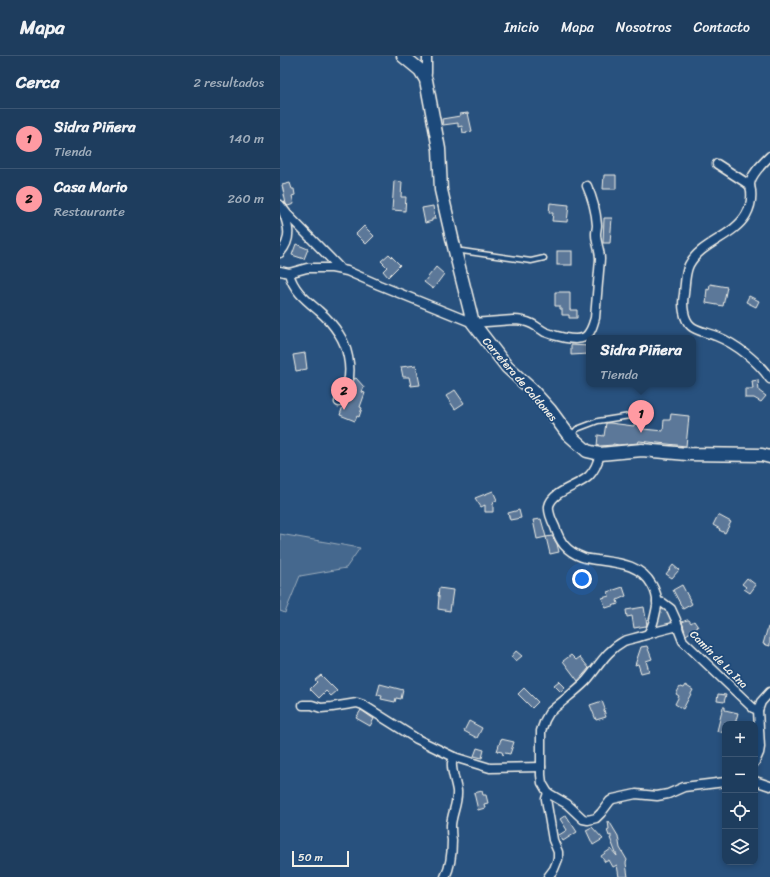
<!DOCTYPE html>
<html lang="es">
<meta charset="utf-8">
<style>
:root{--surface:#1e3d5e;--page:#264464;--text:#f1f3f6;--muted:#a1aebc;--line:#3c5673;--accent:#ff9aa2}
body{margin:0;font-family:Sriracha,sans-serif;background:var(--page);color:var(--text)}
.controls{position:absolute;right:12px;bottom:12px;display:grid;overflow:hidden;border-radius:8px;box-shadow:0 2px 6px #0003}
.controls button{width:36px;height:36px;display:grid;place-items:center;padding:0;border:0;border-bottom:1px solid var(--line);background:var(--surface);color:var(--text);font:20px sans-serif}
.scale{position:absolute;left:12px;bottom:10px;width:57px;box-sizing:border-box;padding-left:4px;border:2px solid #f4f1e8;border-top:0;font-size:11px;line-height:14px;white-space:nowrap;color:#f4f1e8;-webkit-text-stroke:3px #1f4a7a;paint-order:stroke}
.you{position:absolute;left:302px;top:523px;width:14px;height:14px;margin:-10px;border:3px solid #fff;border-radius:50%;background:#1a73e8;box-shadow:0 0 0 6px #1a73e833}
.badge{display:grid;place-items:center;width:26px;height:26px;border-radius:50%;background:var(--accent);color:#111;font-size:13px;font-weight:700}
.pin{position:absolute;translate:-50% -33px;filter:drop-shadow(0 1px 2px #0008)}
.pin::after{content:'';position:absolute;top:21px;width:14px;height:12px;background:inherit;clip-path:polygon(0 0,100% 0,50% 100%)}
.popup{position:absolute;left:306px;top:279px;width:110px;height:52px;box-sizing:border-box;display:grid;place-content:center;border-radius:8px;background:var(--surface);filter:drop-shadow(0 1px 3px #0005);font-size:13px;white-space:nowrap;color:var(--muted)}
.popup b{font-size:15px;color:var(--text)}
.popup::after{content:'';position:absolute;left:50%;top:100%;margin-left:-8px;border:8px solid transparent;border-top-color:var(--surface)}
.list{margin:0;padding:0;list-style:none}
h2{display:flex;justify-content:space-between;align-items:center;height:52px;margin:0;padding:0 16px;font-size:17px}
h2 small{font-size:13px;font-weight:400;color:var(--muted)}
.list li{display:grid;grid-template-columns:26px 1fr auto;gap:12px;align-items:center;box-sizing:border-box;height:60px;padding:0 16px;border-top:1px solid var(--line)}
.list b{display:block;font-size:15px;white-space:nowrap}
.list p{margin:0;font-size:13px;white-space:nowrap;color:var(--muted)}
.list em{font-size:13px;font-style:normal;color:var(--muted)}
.icon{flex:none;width:22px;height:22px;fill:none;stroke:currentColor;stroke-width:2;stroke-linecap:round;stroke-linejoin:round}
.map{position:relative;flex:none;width:490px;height:821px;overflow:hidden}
header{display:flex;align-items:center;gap:24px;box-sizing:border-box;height:56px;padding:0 20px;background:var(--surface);border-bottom:1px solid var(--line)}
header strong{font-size:19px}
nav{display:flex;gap:22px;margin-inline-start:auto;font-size:14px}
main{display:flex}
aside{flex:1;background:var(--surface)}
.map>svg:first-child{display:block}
.green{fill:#45688e;stroke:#9cacbb}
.building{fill:#5b7899;stroke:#f4f1e8}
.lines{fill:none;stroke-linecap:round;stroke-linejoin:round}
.lane-casing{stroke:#f4f1e8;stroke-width:7}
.street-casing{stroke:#f4f1e8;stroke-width:11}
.secondary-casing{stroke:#f4f1e8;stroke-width:15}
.lane{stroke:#1f4a7a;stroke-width:4}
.street{stroke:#1f4a7a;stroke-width:8}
.secondary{stroke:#1f4a7a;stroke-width:12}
.labels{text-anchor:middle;stroke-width:3.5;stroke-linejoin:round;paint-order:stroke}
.street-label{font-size:11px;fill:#f4f1e8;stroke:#1f4a7a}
</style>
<header>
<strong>Mapa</strong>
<nav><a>Inicio</a><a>Mapa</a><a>Nosotros</a><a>Contacto</a></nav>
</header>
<main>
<aside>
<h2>Cerca<small>2 resultados</small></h2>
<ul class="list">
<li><span class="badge">1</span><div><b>Sidra Piñera</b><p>Tienda</p></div><em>140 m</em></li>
<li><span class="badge">2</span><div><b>Casa Mario</b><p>Restaurante</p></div><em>260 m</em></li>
</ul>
</aside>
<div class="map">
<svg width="490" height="821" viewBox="0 0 490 821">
<rect width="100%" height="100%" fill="#28517e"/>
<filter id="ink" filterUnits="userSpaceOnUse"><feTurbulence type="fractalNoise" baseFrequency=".025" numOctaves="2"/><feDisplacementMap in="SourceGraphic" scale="8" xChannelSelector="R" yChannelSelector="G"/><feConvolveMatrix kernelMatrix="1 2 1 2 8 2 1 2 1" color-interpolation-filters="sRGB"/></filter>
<g filter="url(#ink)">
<g class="green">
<path d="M0 478 80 492 66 512 20 520 5 557 0 555Z"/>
<path d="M380 549 389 555 394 569 377 573Z"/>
</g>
<g class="building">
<path d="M188 57 192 75 183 77 182 70 178 71V67L163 69 162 63 180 60V58Z"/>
<path d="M324 119H336V133H323Z"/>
<path d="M114 125 122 126 121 141H126L125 155 112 154Z"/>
<path d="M10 127 12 133H14L15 139 12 140 14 148 8 150 6 148 2 129Z"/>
<path d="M270 147 289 149 287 166 272 165 273 157H269Z"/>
<path d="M153 150 155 163H152V165L145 167 142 152Z"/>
<path d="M324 162H332L330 187H323Z"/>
<path d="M84 170 94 180 86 188 76 178Z"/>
<path d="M16 188 28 193 24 203 12 199Z"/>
<rect x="277" y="195" width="15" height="14"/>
<path d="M109 198 120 209 108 221 103 215 107 211 101 205Z"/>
<path d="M156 211 164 218 153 233 144 226Z"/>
<path d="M430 228 447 231 443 250 426 247 427 241H426L427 233 429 234Z"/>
<path d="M275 236H290V254H297V262H289V259H282V253H280V250H275Z"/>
<path d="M469 240 479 245 476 251 466 246Z"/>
<path d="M291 289 309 290V298L291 299Z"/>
<path d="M25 297 27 313 16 315 13 299Z"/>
<path d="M136 309 140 329 131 330 129 321H123L121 311Z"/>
<path d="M76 322 84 331 82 336 85 337 80 351 82 352 79 361 77 360 75 365 60 359 63 350 72 330 74 323Z"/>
<path d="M478 324 479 335 486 340 481 346 474 342H465V333H473L472 325Z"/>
<path d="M175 334 184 347 175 353 166 340Z"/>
<path d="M391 358 409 360 406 390 359 385 358 387 339 389 333 388V389L320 390H317L318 379 324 380 326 367H330L354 370 355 363 357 362 365 364 363 373 383 375 384 364H390Z"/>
<path d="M213 435 217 444 213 446 214 447 213 448V456H205V449L201 451 195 442Z"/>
<path d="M239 454 241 462 230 464 228 457Z"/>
<path d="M438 459 451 466 445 477 439 474 440 473 433 469Z"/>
<path d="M261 463 266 481 257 483 253 464Z"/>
<path d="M272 480 277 488 279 496 270 498 266 481Z"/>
<path d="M393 509 399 514 392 522 386 518Z"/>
<path d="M467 522 476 529 470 537 464 533 466 531 462 528Z"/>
<path d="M402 529 412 548 403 553 393 534Z"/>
<path d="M343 531 346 540 337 544 338 548 326 552 322 542 329 540 328 536Z"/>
<path d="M159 532 173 534 170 555 158 553 159 540H158Z"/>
<path d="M364 551 367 569 366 570 354 572 352 560 347 561 346 554Z"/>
<path d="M407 564H409L411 567 414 565 418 571 406 579 402 566Z"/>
<path d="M488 571H490V590L483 588Z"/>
<path d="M367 590 372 603 366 605 369 615 361 617 358 608 355 609 361 591Z"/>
<path d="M236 595 242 600 236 605 231 601Z"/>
<path d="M291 599 296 604 300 601 309 612 298 625 283 605Z"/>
<path d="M41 619 57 635 51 640 46 635 39 642 30 633 37 626 35 624Z"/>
<path d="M279 625 285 631 281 636 274 629Z"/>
<path d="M100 628 123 634 121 643 116 642 115 646 101 643 102 640 97 639Z"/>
<path d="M405 629 413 634 403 653 395 648 399 640 396 638 400 631 403 632Z"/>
<path d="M244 632 258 646 252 652 238 638Z"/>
<path d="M438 638 446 639 444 646 437 645Z"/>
<path d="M322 645 325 653 324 654 326 661 316 664 310 649Z"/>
<path d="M443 651H445V654L458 657 455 668H445V677L437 675Z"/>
<path d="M81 654 94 663 90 670 76 662Z"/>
<path d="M189 665 202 672 197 682 184 675Z"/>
<path d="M221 683 234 686 230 698 225 697 223 699 222 696 217 695Z"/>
<path d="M197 692 204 694 202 702 194 700Z"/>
<path d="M202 735 203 739H206L208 747 204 748 205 752 198 754 194 737Z"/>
<path d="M286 759 297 776 283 785 279 779 287 774 280 763Z"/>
<path d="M328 765H329L338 780 340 792 347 804 346 807 348 821H339L337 809 333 811 329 804 325 806 321 800 331 793 337 800 330 782H331V779L329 780 327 774 329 773Z"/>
<path d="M312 771 323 783 313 789 306 774Z"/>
</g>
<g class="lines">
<defs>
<g id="lane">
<path d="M177 195H182L251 205 264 202"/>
<path d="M292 379 297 373 318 365 356 359 369 353"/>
</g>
<g id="street">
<path d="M146 24 147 17V0"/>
<path d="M490 100C483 107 470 119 470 129 470 132 471 133 471 135 472 144 470 152 466 159 453 181 421 186 409 209 405 217 405 229 404 238 402 248 403 263 411 270 416 275 429 277 436 280 456 288 478 305 490 323"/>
<path d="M437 108 465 126 470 130"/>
<path d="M0 149 7 158 58 210 60 213"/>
<path d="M0 197C12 183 9 171 3 155"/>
<path d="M0 215 9 217 27 212H52L67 215 99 229 193 267 233 264C239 264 246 265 252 268 256 270 260 273 265 276 275 280 295 286 305 281 311 277 313 269 315 262L320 203C320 194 316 187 316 178 316 175 317 172 317 169 316 156 312 141 307 130"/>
<path d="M9 217C13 234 26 244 39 255 46 261 54 270 59 278 67 290 72 311 68 326 66 332 62 339 59 346"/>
<path d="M320 398C318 406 315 414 309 420 299 430 272 435 269 450 268 457 272 465 275 471 280 486 286 495 302 501 306 503 312 503 317 504 339 507 360 508 372 529 376 536 378 542 377 550 375 560 374 569 368 578"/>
<path d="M377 546 383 547 391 553 396 564 399 575 403 585 473 652 478 654"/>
<path d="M398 570C385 573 374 576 362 580 356 582 350 583 344 585 326 595 319 610 306 625 295 636 281 646 269 657L265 664 261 675V719L262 727 268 737 287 748 303 763 308 764 316 762 321 757 330 745 333 743 356 738 377 740 388 738 404 731 445 726"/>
<path d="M23 649H32L41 652 52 651 77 647 83 649 137 683 174 701 210 712 261 711"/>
<path d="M475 706 479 697 480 691 478 654 481 646 490 636"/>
<path d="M475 725 490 730"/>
<path d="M268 737 266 743 273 784 278 796V803L274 813 268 821"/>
<path d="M165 821C171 810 172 797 172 784 171 779 171 774 171 769 172 757 178 747 177 735 176 727 171 714 172 707 172 706 174 703 174 701"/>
</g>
<path id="secondary" d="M123 0 140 14 146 24 159 93 161 134 175 195 193 267 227 311 252 334 270 354 287 377 307 395 320 398 362 394 407 398 482 399 490 401"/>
</defs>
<use href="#lane" class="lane-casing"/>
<use href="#street" class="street-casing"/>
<use href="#secondary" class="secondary-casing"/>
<use href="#lane" class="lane"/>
<use href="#street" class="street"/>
<use href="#secondary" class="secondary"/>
</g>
</g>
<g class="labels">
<g class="street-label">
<text transform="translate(240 323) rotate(49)" y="4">Carretera de Caldones</text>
<text transform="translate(439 603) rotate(45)" y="4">Camín de La Ina</text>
</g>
</g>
</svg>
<div class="controls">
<button>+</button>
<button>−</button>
<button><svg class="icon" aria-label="locate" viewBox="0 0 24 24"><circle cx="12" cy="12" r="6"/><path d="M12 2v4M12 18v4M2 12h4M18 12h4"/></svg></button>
<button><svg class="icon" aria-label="layers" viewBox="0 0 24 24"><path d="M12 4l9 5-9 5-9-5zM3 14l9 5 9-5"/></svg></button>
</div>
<div class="scale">50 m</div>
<div class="you"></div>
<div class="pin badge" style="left:361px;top:377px">1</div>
<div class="popup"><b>Sidra Piñera</b>Tienda</div>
<div class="pin badge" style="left:64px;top:354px">2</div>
</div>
</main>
